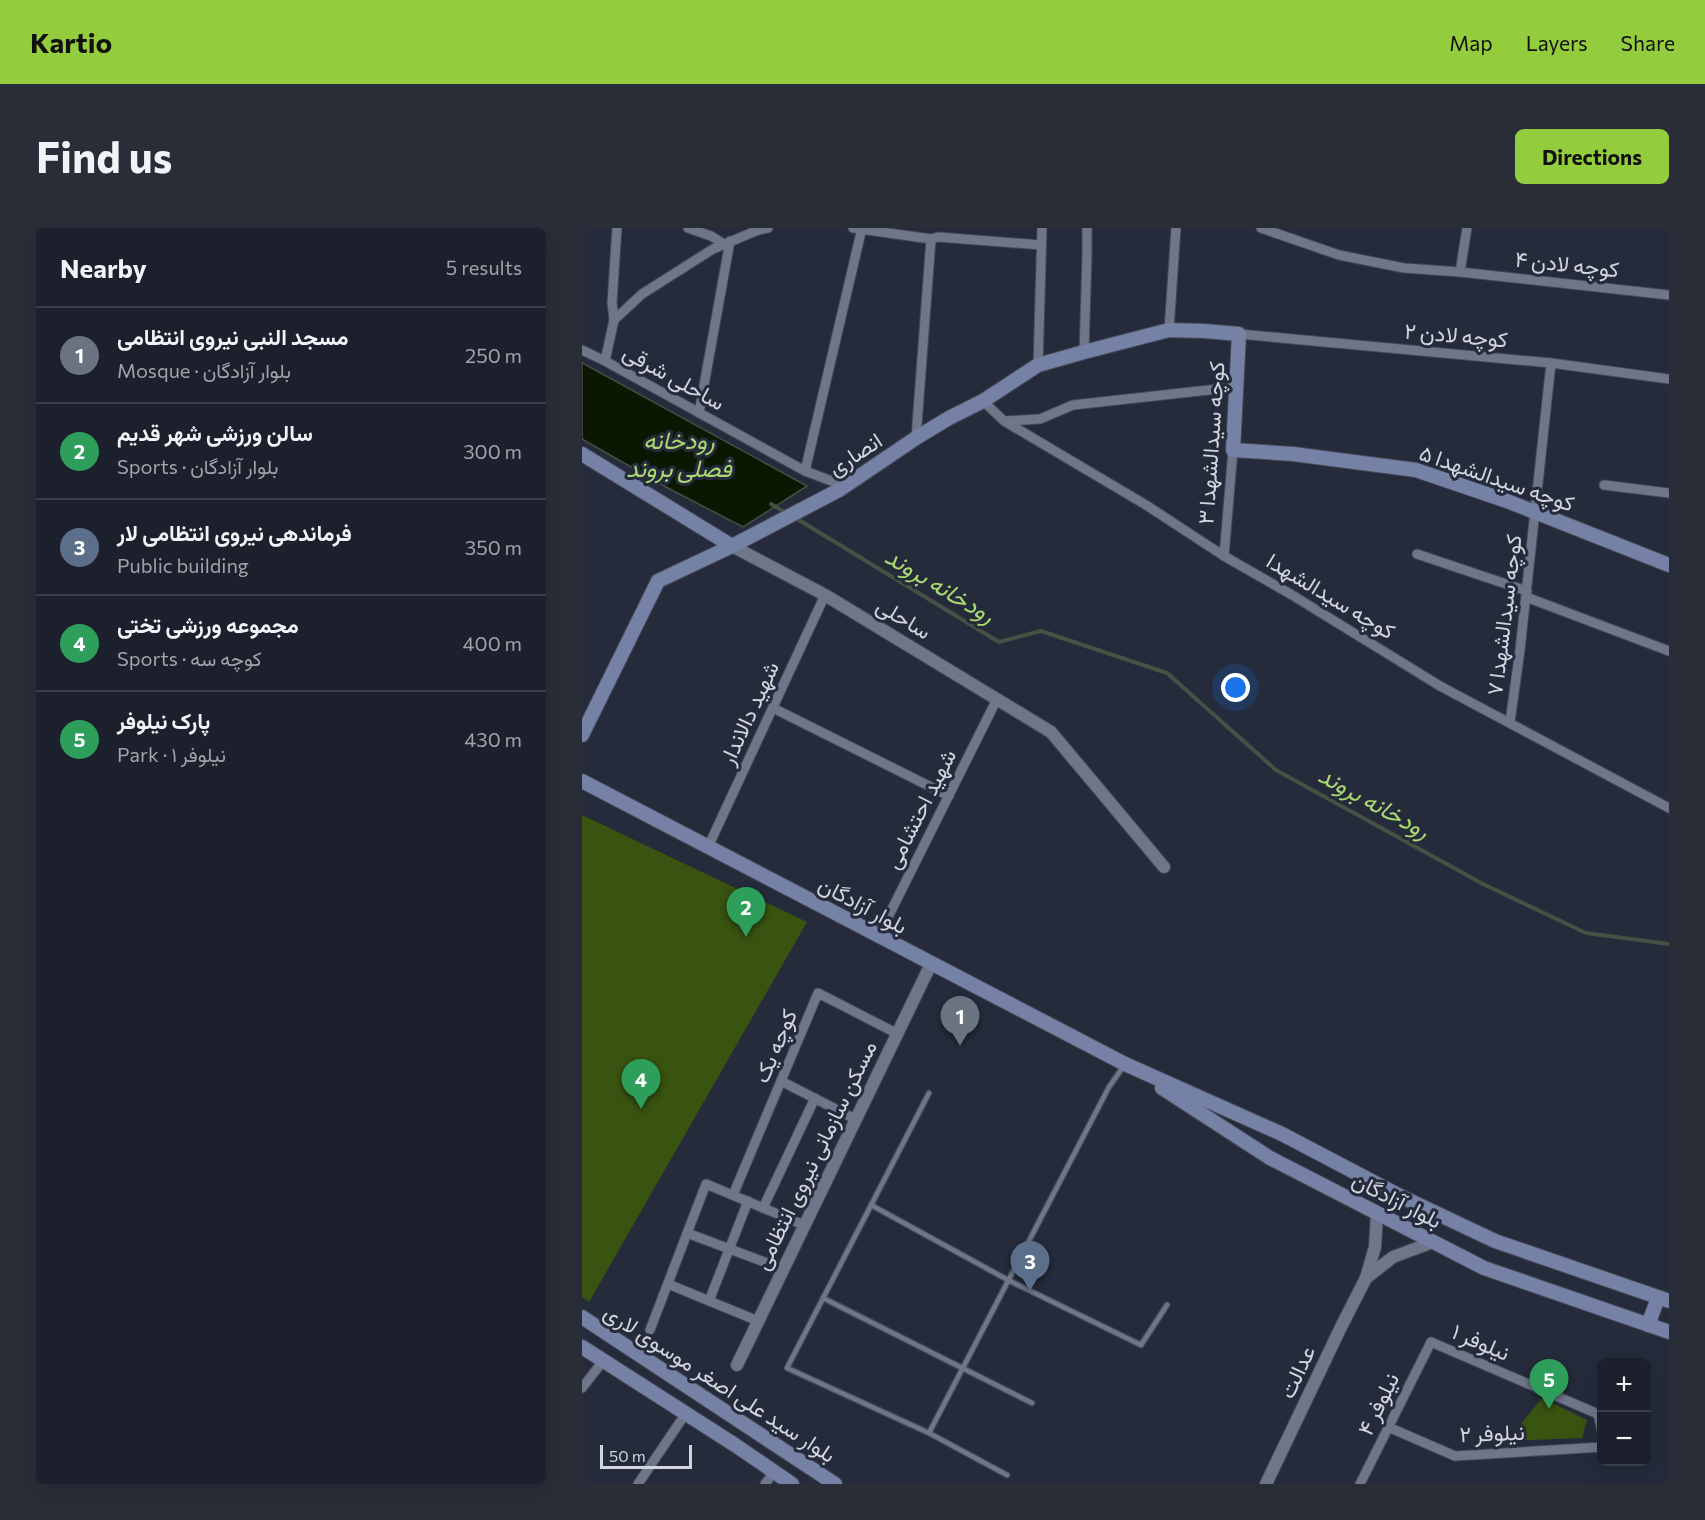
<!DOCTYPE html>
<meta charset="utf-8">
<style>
:root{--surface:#1c202c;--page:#292d38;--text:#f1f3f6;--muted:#a0a3a9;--line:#3a3e48;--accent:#93cd3d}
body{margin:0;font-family:Commissioner,Vazirmatn,sans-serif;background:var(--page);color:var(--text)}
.controls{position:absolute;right:18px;bottom:18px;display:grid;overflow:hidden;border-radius:9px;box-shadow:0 6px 24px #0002}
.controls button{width:54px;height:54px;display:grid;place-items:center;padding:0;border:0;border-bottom:2px solid var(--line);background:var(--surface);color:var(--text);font:30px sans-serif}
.scale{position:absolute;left:18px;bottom:15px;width:92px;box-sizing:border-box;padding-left:6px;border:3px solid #d1d5df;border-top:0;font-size:16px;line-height:21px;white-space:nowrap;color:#d1d5df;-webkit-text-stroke:4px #252b3b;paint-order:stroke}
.you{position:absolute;left:654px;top:460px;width:21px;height:21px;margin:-15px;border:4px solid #fff;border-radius:50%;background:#1a73e8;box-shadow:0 0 0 9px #1a73e833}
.badge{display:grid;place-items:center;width:39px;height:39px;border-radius:50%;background:var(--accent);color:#fff;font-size:20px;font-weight:700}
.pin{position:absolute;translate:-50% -50px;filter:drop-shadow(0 2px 3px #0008)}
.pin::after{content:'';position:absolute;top:32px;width:21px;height:18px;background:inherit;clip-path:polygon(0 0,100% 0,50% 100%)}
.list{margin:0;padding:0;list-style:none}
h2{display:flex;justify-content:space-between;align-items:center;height:78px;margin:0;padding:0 24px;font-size:26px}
h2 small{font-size:20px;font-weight:400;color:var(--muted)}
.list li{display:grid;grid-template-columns:39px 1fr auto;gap:18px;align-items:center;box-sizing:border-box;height:96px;padding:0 24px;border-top:2px solid var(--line)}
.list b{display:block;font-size:22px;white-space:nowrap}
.list p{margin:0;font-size:20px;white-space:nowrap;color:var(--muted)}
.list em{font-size:20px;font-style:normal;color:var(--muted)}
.map{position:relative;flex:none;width:1087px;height:1256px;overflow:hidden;border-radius:9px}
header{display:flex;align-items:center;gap:36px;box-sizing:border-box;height:84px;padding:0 30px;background:var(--accent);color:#111}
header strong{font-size:28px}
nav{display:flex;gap:33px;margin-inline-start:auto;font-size:21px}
.intro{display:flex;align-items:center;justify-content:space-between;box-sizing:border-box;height:144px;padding:0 36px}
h1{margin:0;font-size:42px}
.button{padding:15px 27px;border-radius:9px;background:var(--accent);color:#111;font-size:21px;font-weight:700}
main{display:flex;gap:36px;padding:0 36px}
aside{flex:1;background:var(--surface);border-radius:9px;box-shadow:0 6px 24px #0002}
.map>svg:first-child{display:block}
.green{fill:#395310}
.water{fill:#0c1701;stroke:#475044;stroke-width:1.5}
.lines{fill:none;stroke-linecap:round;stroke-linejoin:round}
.stream{stroke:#475044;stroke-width:4}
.service-casing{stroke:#454957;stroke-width:7}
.minor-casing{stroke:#454957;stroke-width:11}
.tertiary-casing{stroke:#454957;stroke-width:14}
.secondary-casing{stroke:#454957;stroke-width:16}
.service{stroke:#6f7689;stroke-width:4.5}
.minor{stroke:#6f7689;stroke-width:9}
.tertiary{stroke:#6f7689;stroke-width:12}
.secondary{stroke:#7582a5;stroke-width:14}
.labels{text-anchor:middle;stroke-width:6;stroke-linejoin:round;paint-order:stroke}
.street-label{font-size:22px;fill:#d1d5df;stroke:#252b3b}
.water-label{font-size:24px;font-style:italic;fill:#aad971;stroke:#252b3b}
</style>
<header>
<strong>Kartio</strong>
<nav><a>Map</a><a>Layers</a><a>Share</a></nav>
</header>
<div class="intro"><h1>Find us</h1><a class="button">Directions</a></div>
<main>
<aside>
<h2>Nearby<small>5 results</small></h2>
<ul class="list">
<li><span class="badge" style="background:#6b7280">1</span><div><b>مسجد النبی نیروی انتظامی</b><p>Mosque · بلوار آزادگان</p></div><em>250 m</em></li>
<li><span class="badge" style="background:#2e9e5b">2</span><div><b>سالن ورزشی شهر قدیم</b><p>Sports · بلوار آزادگان</p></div><em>300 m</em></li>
<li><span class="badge" style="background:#5c6f8a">3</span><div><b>فرماندهی نیروی انتظامی لار</b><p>Public building</p></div><em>350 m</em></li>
<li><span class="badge" style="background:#2e9e5b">4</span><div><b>مجموعه ورزشی تختی</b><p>Sports · کوچه سه</p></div><em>400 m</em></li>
<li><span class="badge" style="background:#2e9e5b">5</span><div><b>پارک نیلوفر</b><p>Park · نیلوفر ۱</p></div><em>430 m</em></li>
</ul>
</aside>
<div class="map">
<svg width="1087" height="1256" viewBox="0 0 1087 1256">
<rect width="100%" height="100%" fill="#252b3b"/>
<g class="green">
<path d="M0 587 225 694 7 1074 0 1069Z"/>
<path d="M960 1170 1005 1192 1000 1210 925 1213Z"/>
</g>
<path class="water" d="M0 135 225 258 161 299 84 259 0 211Z"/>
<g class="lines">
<g class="stream">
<path d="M189 276 206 286"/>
<path d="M212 289 417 414 459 403 585 445 694 542 901 656 1004 705 1087 716"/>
</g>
<defs>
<g id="service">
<path d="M347 865 205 1140 347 1205 425 1247"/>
<path d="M289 977 426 1052 559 1117 585 1077"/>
<path d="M241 1070 450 1175"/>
<path d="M347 1205 527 859 541 839"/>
</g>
<g id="minor">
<path d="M106 0 129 8 142 16"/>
<path d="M271 0 349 11 356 9 459 17"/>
<path d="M679 0 757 27 822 40 878 44 1087 67"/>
<path d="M878 44 885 0"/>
<path d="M32 92 60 66 131 21 176 2 186 0"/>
<path d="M587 102 594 0"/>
<path d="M657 106 969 135 1087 151"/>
<path d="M0 122 23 133 223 243 263 258"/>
<path d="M502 124 505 28V0"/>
<path d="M23 133 32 92 30 75 35 0"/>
<path d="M456 137 460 0"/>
<path d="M401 173 422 193 564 277 642 328 710 367 858 458 1087 580"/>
<path d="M117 185 148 13"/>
<path d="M423 193 458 191 491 177 654 159"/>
<path d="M334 210 349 11"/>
<path d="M223 243 280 0"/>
<path d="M1022 257 1087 265"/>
<path d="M835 326 945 363"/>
<path d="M642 328 651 222"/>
<path d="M944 369 1087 423"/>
<path d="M191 480 367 568"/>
<path d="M928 494 938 422 969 135"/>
<path d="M126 619 243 367"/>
<path d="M296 709 415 471"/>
<path d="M199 853 273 891"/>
<path d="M151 967 236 765 314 805"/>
<path d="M181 980 233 870"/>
<path d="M105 1005 201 1041"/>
<path d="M86 1056 176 1093"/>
<path d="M127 1073 166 973"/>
<path d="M68 1102 124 956 222 997"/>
<path d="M0 1160 21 1133"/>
<path d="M806 1199 873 1228 1020 1219"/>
<path d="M56 1256 104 1185"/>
<path d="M183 1256 192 1244"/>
<path d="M778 1256 849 1114 1016 1186 1020 1203"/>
</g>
<g id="tertiary">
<path d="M150 318 243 367 469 504 582 639"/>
<path d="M784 1050 811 1029 851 1014"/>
<path d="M155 1137 349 736"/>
<path d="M684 1256 759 1099 784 1050 793 1019 795 986"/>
</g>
<g id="secondary">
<path d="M0 226 150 318"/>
<path d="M0 507 76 353 150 318 257 262 334 210 367 190 401 173 456 137 502 124 587 102 622 103 657 106 651 222 711 226 834 242 925 273 1087 337"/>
<path d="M0 553 543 836 700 906 818 968 913 1013 1087 1073"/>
<path d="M580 860 688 930 902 1040 1087 1104"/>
<path d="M0 1089 253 1256"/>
<path d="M1066 1097 1076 1070"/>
<path d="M0 1119 153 1217 210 1256"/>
</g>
</defs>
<use href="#service" class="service-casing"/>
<use href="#minor" class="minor-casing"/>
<use href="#tertiary" class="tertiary-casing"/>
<use href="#secondary" class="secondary-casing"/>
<use href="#service" class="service"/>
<use href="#minor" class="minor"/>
<use href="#tertiary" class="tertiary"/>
<use href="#secondary" class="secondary"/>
</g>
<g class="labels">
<g class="street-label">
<text transform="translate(985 36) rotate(6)" y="8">کوچه لادن ۴</text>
<text transform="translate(874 107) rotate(5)" y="8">کوچه لادن ۲</text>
<text transform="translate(92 149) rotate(29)" y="8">ساحلی شرقی</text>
<text transform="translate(629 215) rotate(-86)" y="8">کوچه سیدالشهدا ۳</text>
<text transform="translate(273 226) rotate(-33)" y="8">انصاری</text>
<text transform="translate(915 250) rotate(19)" y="8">کوچه سیدالشهدا ۵</text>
<text transform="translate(749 368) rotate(31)" y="8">کوچه سیدالشهدا</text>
<text transform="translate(922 387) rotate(-83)" y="8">کوچه سیدالشهدا ۷</text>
<text transform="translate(322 390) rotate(31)" y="8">ساحلی</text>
<text transform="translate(167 485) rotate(-65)" y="8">شهید دالاندار</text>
<text transform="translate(338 581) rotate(-63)" y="8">شهید احتشامی</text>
<text transform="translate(281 677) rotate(28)" y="8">بلوار آزادگان</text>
<text transform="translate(193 818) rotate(-67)" y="8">کوچه یک</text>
<text transform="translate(233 927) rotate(-64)" y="8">مسکن سازمانی نیروی انتظامی</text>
<text transform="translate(815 972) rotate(27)" y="8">بلوار آزادگان</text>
<text transform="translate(899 1114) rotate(23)" y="8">نیلوفر ۱</text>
<text transform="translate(715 1144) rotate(-65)" y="8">عدالت</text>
<text transform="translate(138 1155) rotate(33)" y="8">بلوار سید علی اصغر موسوی لاری</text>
<text transform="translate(796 1176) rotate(-64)" y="8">نیلوفر ۴</text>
<text transform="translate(910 1205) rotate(-2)" y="8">نیلوفر ۲</text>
</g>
<g class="water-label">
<text x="97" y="221">رودخانه<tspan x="97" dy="28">فصلی بروند</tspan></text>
<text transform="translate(358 358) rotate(31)" y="8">رودخانه بروند</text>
<text transform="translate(792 575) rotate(29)" y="8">رودخانه بروند</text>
</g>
</g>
</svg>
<div class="controls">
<button>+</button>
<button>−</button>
</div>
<div class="scale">50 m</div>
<div class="you"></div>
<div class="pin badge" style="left:378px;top:818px;background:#6b7280">1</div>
<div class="pin badge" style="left:164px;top:709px;background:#2e9e5b">2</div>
<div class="pin badge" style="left:448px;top:1063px;background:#5c6f8a">3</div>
<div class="pin badge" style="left:59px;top:881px;background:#2e9e5b">4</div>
<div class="pin badge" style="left:967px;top:1181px;background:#2e9e5b">5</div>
</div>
</main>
